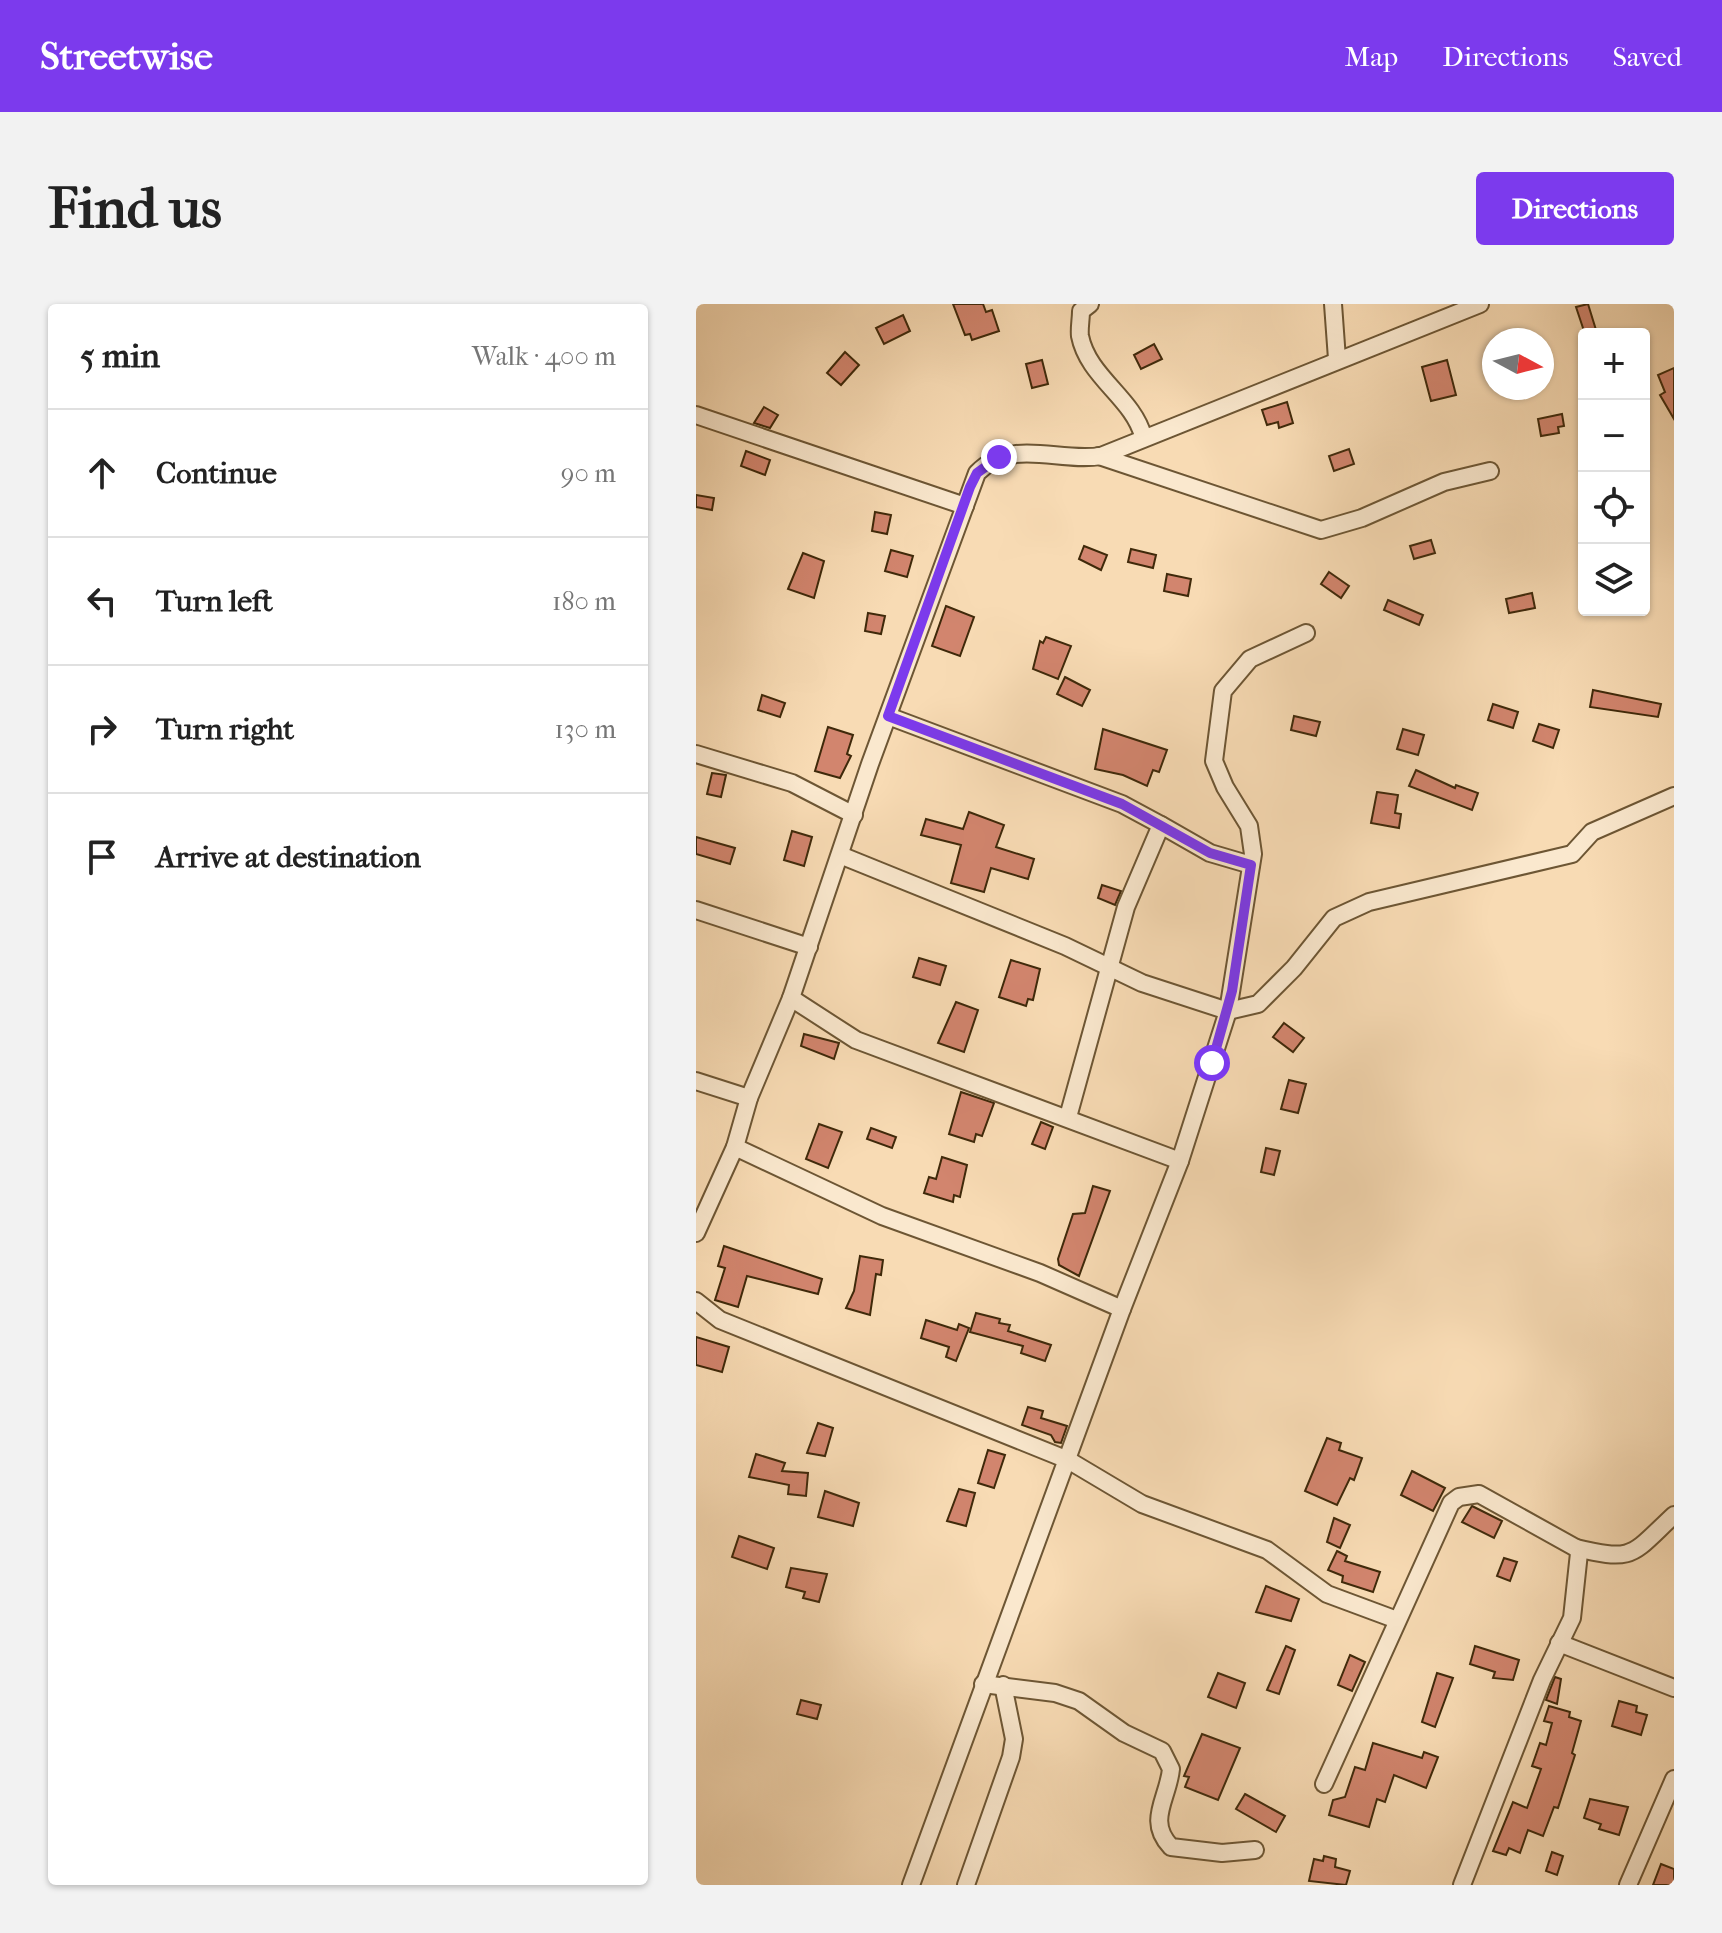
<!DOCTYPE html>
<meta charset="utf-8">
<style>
:root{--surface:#fff;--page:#f2f2f2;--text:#222;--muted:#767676;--line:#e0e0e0;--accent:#7c3aed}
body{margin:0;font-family:"IM FELL French Canon",serif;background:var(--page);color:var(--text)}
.controls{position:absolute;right:24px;top:24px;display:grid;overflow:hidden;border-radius:8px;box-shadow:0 2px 6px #0004}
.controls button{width:72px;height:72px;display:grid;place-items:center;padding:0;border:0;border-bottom:2px solid var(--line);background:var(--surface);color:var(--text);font:40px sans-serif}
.compass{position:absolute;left:786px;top:24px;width:72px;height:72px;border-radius:50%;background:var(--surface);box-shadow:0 2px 6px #0004;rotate:97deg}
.stop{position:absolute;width:24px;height:24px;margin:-18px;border:6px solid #7c3aed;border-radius:50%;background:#fff}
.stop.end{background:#7c3aed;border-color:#fff;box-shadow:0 2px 8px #0008}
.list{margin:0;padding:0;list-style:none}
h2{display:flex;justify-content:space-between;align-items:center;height:104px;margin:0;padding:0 32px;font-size:34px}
h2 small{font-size:26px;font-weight:400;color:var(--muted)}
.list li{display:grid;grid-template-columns:52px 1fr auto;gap:24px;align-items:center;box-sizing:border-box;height:128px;padding:0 32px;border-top:2px solid var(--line)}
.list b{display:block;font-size:30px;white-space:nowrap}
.list em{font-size:26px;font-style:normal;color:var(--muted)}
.icon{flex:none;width:44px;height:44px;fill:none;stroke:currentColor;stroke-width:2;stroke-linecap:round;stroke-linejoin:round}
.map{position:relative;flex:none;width:978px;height:1581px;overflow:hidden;border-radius:8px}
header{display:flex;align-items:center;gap:48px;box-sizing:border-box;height:112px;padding:0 40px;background:var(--accent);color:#fff}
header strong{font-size:38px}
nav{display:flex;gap:44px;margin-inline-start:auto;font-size:28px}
.intro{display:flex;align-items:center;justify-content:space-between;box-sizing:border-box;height:192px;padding:0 48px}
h1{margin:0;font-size:56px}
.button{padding:20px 36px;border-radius:8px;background:var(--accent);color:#fff;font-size:28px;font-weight:700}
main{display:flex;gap:48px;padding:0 48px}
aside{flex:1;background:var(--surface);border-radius:8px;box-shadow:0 2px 6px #0004}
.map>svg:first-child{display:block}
.building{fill:#d2856e;stroke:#3f290a;stroke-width:2}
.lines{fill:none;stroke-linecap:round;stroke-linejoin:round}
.minor-casing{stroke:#6d5634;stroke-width:20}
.minor{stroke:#fae8ce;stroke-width:16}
.route{stroke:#7c3aed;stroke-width:10}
</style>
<header>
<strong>Streetwise</strong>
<nav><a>Map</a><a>Directions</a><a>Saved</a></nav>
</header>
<div class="intro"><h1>Find us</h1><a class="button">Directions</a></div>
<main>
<aside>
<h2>5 min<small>Walk · 400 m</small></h2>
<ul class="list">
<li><svg class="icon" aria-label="ahead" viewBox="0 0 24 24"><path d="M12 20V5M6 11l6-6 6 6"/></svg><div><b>Continue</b></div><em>90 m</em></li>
<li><svg class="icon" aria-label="left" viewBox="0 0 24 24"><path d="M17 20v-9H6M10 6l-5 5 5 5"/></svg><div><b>Turn left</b></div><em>180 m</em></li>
<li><svg class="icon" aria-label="right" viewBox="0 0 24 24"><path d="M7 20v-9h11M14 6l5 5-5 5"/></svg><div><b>Turn right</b></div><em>130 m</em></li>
<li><svg class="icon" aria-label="arrive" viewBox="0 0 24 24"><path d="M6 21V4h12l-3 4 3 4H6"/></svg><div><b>Arrive at destination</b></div></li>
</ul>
</aside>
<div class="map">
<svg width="978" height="1581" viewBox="0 0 978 1581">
<rect width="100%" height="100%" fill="#f8dbb4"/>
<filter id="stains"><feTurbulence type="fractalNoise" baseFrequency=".0025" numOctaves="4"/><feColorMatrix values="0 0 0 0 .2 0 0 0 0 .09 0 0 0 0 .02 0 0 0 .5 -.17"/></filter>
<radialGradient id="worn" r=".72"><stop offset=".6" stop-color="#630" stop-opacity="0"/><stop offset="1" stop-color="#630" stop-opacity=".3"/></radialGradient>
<g class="building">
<path d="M257 0H287L290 8 296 6 303 27 276 36 274 30 269 31Z"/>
<path d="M892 0 900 26 889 30 880 3Z"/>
<path d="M207 11 214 27 188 40 180 24Z"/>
<path d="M458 40 466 55 445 65 438 51Z"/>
<path d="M149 48 163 61 145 81 131 69Z"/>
<path d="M346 56 352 80 336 84 330 60Z"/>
<path d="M751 56 760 91 735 97 726 63Z"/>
<path d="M978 64V115L964 91 969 88 962 71Z"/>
<path d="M591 98 597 119 583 124 582 118 571 121 566 106Z"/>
<path d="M68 103 82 111 74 124 58 119Z"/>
<path d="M866 110 868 122 862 123 863 129 845 132 842 115Z"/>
<path d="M653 145 658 160 638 167 633 152Z"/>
<path d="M50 147 74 156 69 171 45 162Z"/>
<path d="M0 191 18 194 16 206 0 203Z"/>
<path d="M179 208 195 211 191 230 176 227Z"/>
<path d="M735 236 739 249 718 255 714 242Z"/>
<path d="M388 242 411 251 405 266 383 255Z"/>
<path d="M435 245 460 251 457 264 432 258Z"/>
<path d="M195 246 217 252 211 273 189 267Z"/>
<path d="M107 249 128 257 118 294 92 285Z"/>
<path d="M633 268 653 282 645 294 625 280Z"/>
<path d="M471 270 495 275 492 292 468 287Z"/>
<path d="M836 289 839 304 813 309 810 295Z"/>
<path d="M692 296 727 311 723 321 688 306Z"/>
<path d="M250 302 278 313 264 352 236 342Z"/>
<path d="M172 309 189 312 185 330 169 327Z"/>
<path d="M350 333 375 342 362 375 337 365 344 337 347 339Z"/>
<path d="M369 373 394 386 386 402 361 390Z"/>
<path d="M897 386 965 400 962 413 894 403Z"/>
<path d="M66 391 89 399 84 413 62 406Z"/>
<path d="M797 400 822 408 817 424 792 416Z"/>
<path d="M598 412 624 418 620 432 595 426Z"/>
<path d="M843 420 863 426 857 444 837 437Z"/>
<path d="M132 423 157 431 151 450 155 452 144 474 119 467Z"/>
<path d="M407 425 471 446 463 468 457 466 451 482 427 471 399 465Z"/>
<path d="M707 425 728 431 722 451 701 445Z"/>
<path d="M720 466 759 484 760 481 782 489 776 506 713 482Z"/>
<path d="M16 469 30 471 25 493 11 490Z"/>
<path d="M681 488 702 491 699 509 705 510 703 524 675 519Z"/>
<path d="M273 508 308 521 300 543 338 555 332 575 295 564 288 588 255 579 265 541 225 531 230 515 267 525Z"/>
<path d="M96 527 116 533 108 562 88 556Z"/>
<path d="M0 533 39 544 34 560 0 550Z"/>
<path d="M406 581 425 587 419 601 402 594Z"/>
<path d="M223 654 250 662 244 681 217 673Z"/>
<path d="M315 656 344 665 337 696 332 695 330 702 303 693Z"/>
<path d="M260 698 282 706 268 748 242 739Z"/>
<path d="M588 719 608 734 597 748 577 733Z"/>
<path d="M108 730 143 739 138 755 105 742Z"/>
<path d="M593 776 610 780 602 809 585 805Z"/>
<path d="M265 788 298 799 286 832 280 830 278 838 253 830Z"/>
<path d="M345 818 357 823 349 845 336 840Z"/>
<path d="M123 820 146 828 132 864 110 855Z"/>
<path d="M175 824 200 833 196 844 171 835Z"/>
<path d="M570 844 584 847 578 871 565 868Z"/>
<path d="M246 853 271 861 264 893 258 891 257 898 228 889 233 873 240 875Z"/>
<path d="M397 882 414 887 383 972 363 961 362 955 377 910 389 909Z"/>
<path d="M28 942 126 975 122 990 51 972 42 1003 19 996 29 964 22 962Z"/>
<path d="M164 952 187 956 185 971 180 970 174 1011 150 1004 158 987Z"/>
<path d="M280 1009 304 1015 303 1019 314 1021 312 1027 355 1041 349 1057 325 1049 327 1042 274 1028Z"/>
<path d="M230 1016 261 1026 263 1020 273 1024 260 1057 250 1053 253 1043 225 1034Z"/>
<path d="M0 1033 33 1043 26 1068 0 1061Z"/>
<path d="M332 1103 347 1107 345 1114 371 1122 365 1139 359 1138 355 1131 326 1121Z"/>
<path d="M122 1119 137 1124 129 1152 111 1149Z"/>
<path d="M631 1134 645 1139 643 1146 666 1154 658 1176 654 1174 641 1201 609 1187Z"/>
<path d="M292 1146 309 1151 298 1184 282 1179Z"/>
<path d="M60 1150 89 1159 86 1167 112 1169 110 1192 92 1190 93 1181 53 1173Z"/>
<path d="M716 1167 749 1184 737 1207 705 1191Z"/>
<path d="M263 1185 279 1189 270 1222 251 1217Z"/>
<path d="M129 1187 163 1199 157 1222 122 1213Z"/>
<path d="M776 1202 806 1217 798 1234 766 1218Z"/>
<path d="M638 1214 654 1221 644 1244 631 1238Z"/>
<path d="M43 1232 78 1244 71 1265 36 1253Z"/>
<path d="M641 1247 651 1252 649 1257 684 1268 677 1288 646 1278 647 1272 632 1266Z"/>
<path d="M808 1254 821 1258 814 1277 801 1272Z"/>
<path d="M95 1264 131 1270 123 1298 107 1294 109 1288 90 1283Z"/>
<path d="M570 1282 603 1295 595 1317 560 1308Z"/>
<path d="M590 1342 599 1346 583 1390 571 1386Z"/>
<path d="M779 1342 823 1356 817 1376 797 1374 799 1368 774 1360Z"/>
<path d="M654 1351 669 1358 656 1387 642 1381Z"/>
<path d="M522 1369 549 1379 540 1404 512 1393Z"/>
<path d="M741 1369 757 1374 739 1423 726 1418Z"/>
<path d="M859 1373 865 1375 861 1400 850 1396Z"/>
<path d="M105 1396 125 1401 121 1415 101 1410Z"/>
<path d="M923 1397 941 1402 940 1408 951 1411 945 1431 916 1422Z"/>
<path d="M853 1402 874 1408 873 1413 885 1417 876 1449 879 1451 862 1504 858 1503 847 1532 832 1526 824 1549 813 1544 810 1551 797 1547 817 1498 831 1504 845 1465 836 1462 844 1439 850 1441 856 1419 848 1417Z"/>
<path d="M506 1430 544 1444 522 1496 489 1483 493 1473 488 1472Z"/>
<path d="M677 1439 726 1454 728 1448 742 1453 730 1484 698 1471 689 1498 681 1495 673 1523 633 1511 637 1496 649 1493 659 1463 669 1466Z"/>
<path d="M549 1490 589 1512 580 1528 540 1505Z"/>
<path d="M894 1495 932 1503 923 1531 903 1525 905 1520 888 1514Z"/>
<path d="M856 1548 867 1552 861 1571 850 1567Z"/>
<path d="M628 1552 640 1555 639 1563 654 1567 650 1581 613 1577 618 1555 627 1557Z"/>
<path d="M965 1560 978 1565V1581H957Z"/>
</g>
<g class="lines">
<defs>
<g id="minor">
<path d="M394 0 385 7C385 15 383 25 384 32 392 73 437 94 447 132"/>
<path d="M637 0 641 55"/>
<path d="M0 111 269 202"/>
<path d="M403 152 625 226 666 214 748 178 794 167"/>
<path d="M192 412 426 500 465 521"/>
<path d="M0 450 96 479 158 511"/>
<path d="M144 551 369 642 446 679 532 707 562 700 598 664 638 614 673 598 876 550 896 528 978 492"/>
<path d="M0 606 113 643"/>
<path d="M95 694 160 736 484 857"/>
<path d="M0 777 53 794"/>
<path d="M372 813 430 603 465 521 514 549 555 561"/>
<path d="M39 843 186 912 344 969 426 1005"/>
<path d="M0 929 39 843 53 794 95 694 174 460 281 169C316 133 362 159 405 152L784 0"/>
<path d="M0 997 24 1016 372 1156 446 1200 571 1246 631 1290 701 1316"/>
<path d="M880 1244C939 1258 935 1251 978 1211"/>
<path d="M863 1339 978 1384"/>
<path d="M287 1380 359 1389 383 1397 428 1429 466 1447 475 1465C472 1495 450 1517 475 1543L526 1549 559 1546"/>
<path d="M628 1480 755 1199 763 1193 783 1190 880 1244 883 1249 876 1314 846 1376 766 1581"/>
<path d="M215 1581 426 1005 484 857 532 707 557 550 553 522 529 483 518 457 527 387 554 355 610 329"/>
<path d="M270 1581 315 1453 318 1435 307 1381"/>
<path d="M932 1581 978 1475"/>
</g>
</defs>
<use href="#minor" class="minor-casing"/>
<use href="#minor" class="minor"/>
</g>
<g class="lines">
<path class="route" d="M303 153 281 169 274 183 192 412 426 500 514 549 555 561 536 687 516 759"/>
</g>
<rect width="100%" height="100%" filter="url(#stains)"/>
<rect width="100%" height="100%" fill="url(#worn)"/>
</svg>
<div class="controls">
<button>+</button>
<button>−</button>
<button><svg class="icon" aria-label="locate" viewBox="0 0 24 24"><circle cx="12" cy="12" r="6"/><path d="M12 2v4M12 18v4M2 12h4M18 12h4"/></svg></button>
<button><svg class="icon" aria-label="layers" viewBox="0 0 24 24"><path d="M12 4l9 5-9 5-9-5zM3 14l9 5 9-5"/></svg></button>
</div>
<svg class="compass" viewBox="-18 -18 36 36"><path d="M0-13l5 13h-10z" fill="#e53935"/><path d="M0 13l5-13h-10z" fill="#767676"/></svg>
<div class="stop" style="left:516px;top:759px"></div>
<div class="stop end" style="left:303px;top:153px"></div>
</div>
</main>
